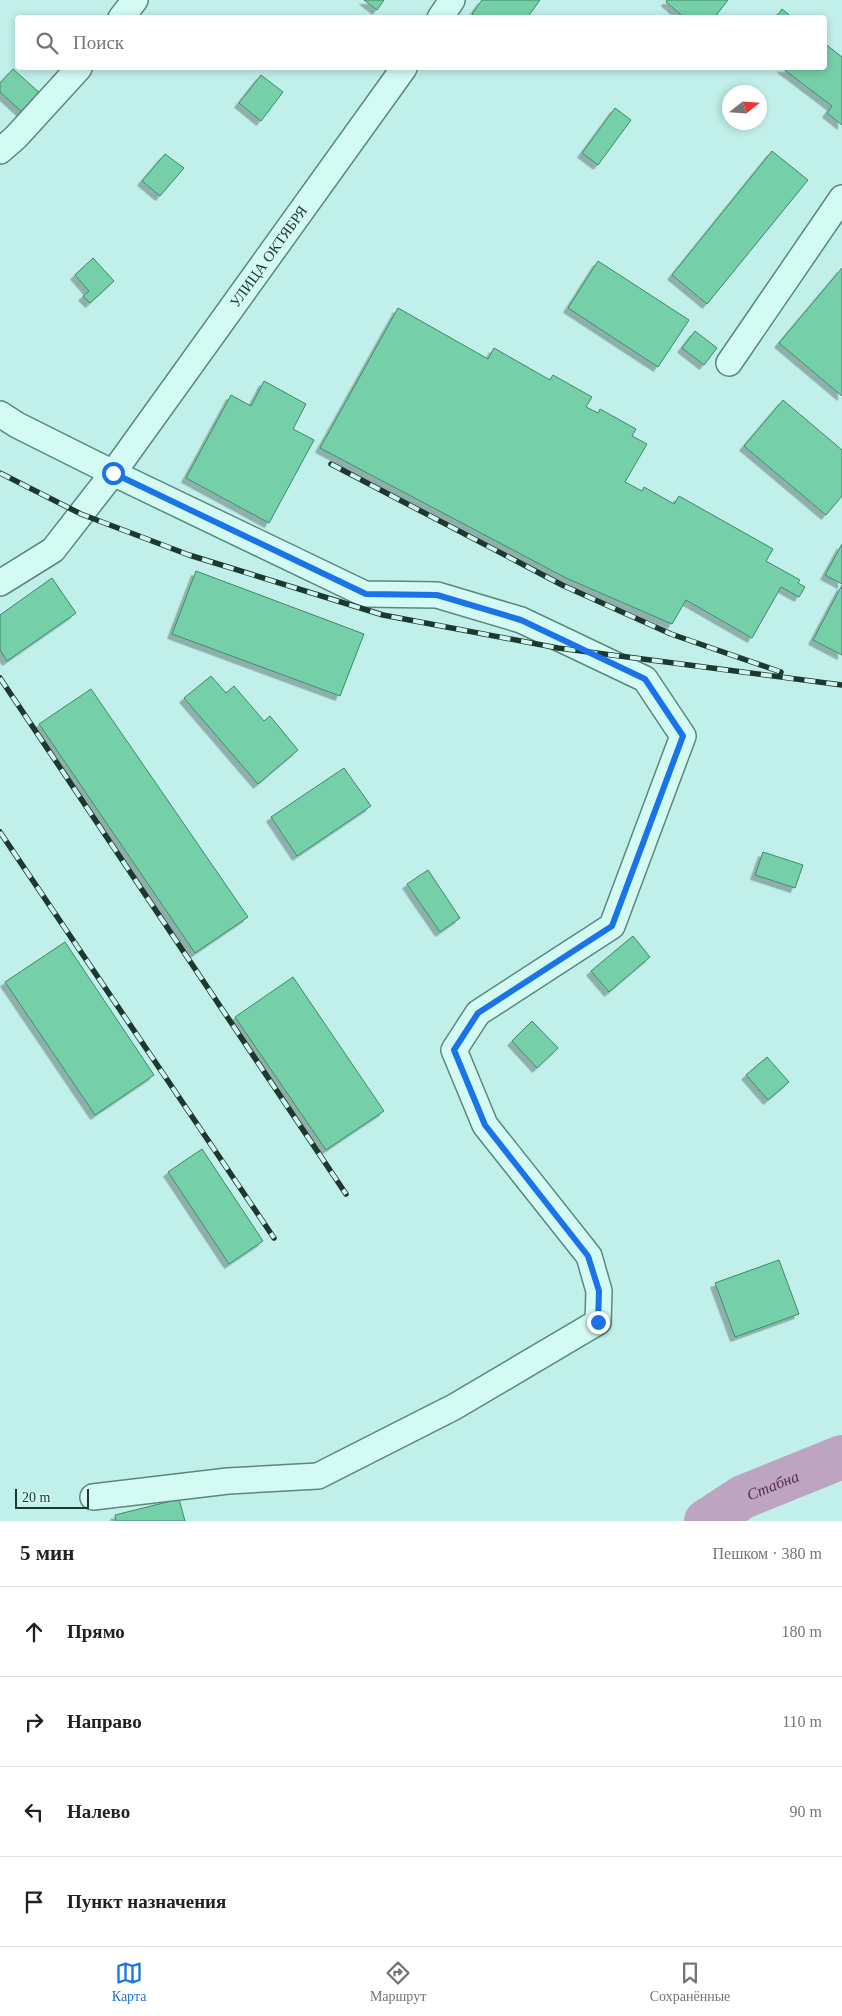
<!DOCTYPE html>
<html lang="ru">
<meta charset="utf-8">
<style>
:root{--surface:#fff;--page:#f2f2f2;--text:#202124;--muted:#757577;--line:#e0e0e0;--accent:#1a73e8}
body{margin:0;font-family:Georgia,serif;background:var(--page);color:var(--text)}
.compass{position:absolute;left:722px;top:85px;width:45px;height:45px;border-radius:50%;background:var(--surface);box-shadow:0 2px 8px #0003;rotate:73deg}
.scale{position:absolute;left:15px;bottom:12px;width:74px;box-sizing:border-box;padding-left:5px;border:2px solid #1d382e;border-top:0;font-size:14px;line-height:18px;white-space:nowrap;color:#1d382e;-webkit-text-stroke:4px #d0f6f1;paint-order:stroke}
.stop{position:absolute;width:15px;height:15px;margin:-11px;border:4px solid #1a73e8;border-radius:50%;background:#fff}
.stop.end{background:#1a73e8;border-color:#fff;box-shadow:0 1px 5px #0008}
.list{margin:0;padding:0;list-style:none}
h2{display:flex;justify-content:space-between;align-items:center;height:65px;margin:0;padding:0 20px;font-size:21px}
h2 small{font-size:16px;font-weight:400;color:var(--muted)}
.list li{display:grid;grid-template-columns:32px 1fr auto;gap:15px;align-items:center;box-sizing:border-box;height:90px;padding:0 20px;border-top:1px solid var(--line)}
.list b{display:block;font-size:19px;white-space:nowrap}
.list em{font-size:16px;font-style:normal;color:var(--muted)}
.icon{flex:none;width:28px;height:28px;fill:none;stroke:currentColor;stroke-width:2;stroke-linecap:round;stroke-linejoin:round}
.map{position:relative;flex:none;width:842px;height:1521px;overflow:hidden}
.search{position:absolute;background:var(--surface);box-shadow:0 2px 8px #0003;left:15px;right:15px;top:15px;height:55px;display:flex;align-items:center;gap:12px;box-sizing:border-box;padding:0 18px;border-radius:5px;color:var(--muted);font-size:19px}
.sheet{height:425px;background:var(--surface)}
nav{display:flex;justify-content:space-around;align-items:center;box-sizing:border-box;height:70px;border-top:1px solid var(--line);background:var(--surface);font-size:14px;color:var(--muted)}
nav a{display:grid;justify-items:center;gap:2px}
nav .on{color:var(--accent)}
.map>svg:first-child{display:block}
.lines{fill:none;stroke-linecap:round;stroke-linejoin:round}
.river{stroke:#bda4c1;stroke-width:44}
.building{fill:#75cfa9;stroke:#3d8967;filter:url(#shadow)}
.minor-casing{stroke:#58897a;stroke-width:28}
.minor{stroke:#d4faf4;stroke-width:25}
.rail-casing{stroke:#1d382e;stroke-width:5.5}
.rail{stroke:#d0f6f1;stroke-width:4;stroke-dasharray:11;stroke-linecap:butt}
.route{stroke:#1a73e8;stroke-width:6}
.labels{text-anchor:middle;stroke-width:4;stroke-linejoin:round;paint-order:stroke}
.street-label{font-size:15px;fill:#1d382e;stroke:#d0f6f1}
.water-label{font-size:16px;font-style:italic;fill:#592b54;stroke:#d0f6f1}
</style>
<div class="map">
<svg width="842" height="1521" viewBox="0 0 842 1521">
<defs>
<filter id="shadow"><feDropShadow dx="-4.5" dy="4.5" stdDeviation="0" flood-color="#0004"/></filter>
</defs>
<rect width="100%" height="100%" fill="#c1efe9"/>
<g class="lines">
<path class="river" id="s1" d="M706 1521 743 1497 842 1457"/>
</g>
<g class="building">
<path d="M364 0H384L377 10Z"/>
<path d="M482 0H540L527 18H477L472 14Z"/>
<path d="M667 0H728L714 18H685L666 2Z"/>
<path d="M782 9 793 18H776Z"/>
<path d="M824 43 842 57V125L827 113 832 106 782 68H824Z"/>
<path d="M13 69 42 95 24 114 0 92V83Z"/>
<path d="M261 75 283 92 261 121 239 103Z"/>
<path d="M615 108 631 120 598 165 582 153Z"/>
<path d="M772 151 808 180 707 304 672 275Z"/>
<path d="M165 154 184 168 160 196 142 181Z"/>
<path d="M93 258 114 281 90 303 83 296 89 291 75 275Z"/>
<path d="M598 261 689 320 658 367 568 308Z"/>
<path d="M842 268V396L779 343Z"/>
<path d="M398 308 488 359 494 348 550 380 553 375 592 397 586 407 598 413 600 409 636 429 632 436 647 444 625 482 642 491 644 487 674 504 679 496 773 549 766 561 800 580 798 583 805 587 799 597 781 587 752 638 686 600 672 624 566 578 320 448Z"/>
<path d="M695 331 717 348 704 365 682 348Z"/>
<path d="M264 381 306 404 293 429 314 440 269 523 186 478 231 395 251 406Z"/>
<path d="M783 400 842 450V496L826 515 744 446Z"/>
<path d="M842 544V584L825 575Z"/>
<path d="M196 571 364 634 340 696 172 634Z"/>
<path d="M52 578 76 613 7 661 0 650V615Z"/>
<path d="M842 585V655L813 640Z"/>
<path d="M211 676 226 693 234 686 264 721 270 716 298 750 258 784 184 698Z"/>
<path d="M91 689 248 917 195 953 39 724Z"/>
<path d="M344 768 371 806 297 856 271 817Z"/>
<path d="M763 852 803 865 795 888 755 875Z"/>
<path d="M428 870 460 918 440 932 407 884Z"/>
<path d="M633 936 650 957 609 992 591 971Z"/>
<path d="M65 942 154 1075 95 1115 5 982Z"/>
<path d="M293 977 384 1111 326 1150 235 1017Z"/>
<path d="M532 1021 558 1048 537 1068 512 1041Z"/>
<path d="M767 1057 789 1082 768 1100 746 1075Z"/>
<path d="M202 1149 263 1241 229 1264 168 1172Z"/>
<path d="M779 1260 799 1314 735 1337 715 1283Z"/>
<path d="M179 1499 185 1521H116L115 1515Z"/>
</g>
<g class="lines">
<defs>
<g id="minor">
<path d="M121 18 135 0"/>
<path d="M440 18 452 0"/>
<path d="M0 151 16 137 79 68"/>
<path d="M729 363 842 198"/>
<path d="M0 414 17 425 113 473 53 550 0 583"/>
<path id="s2" d="M93 1497 228 1481 318 1476 454 1407 598 1322 599 1291 589 1256 485 1125 454 1050 478 1013 612 926 683 736 645 679 521 620 437 595 365 594 113 473 404 68"/>
</g>
</defs>
<use href="#minor" class="minor-casing"/>
<use href="#minor" class="minor"/>
<defs>
<g id="rail">
<path d="M331 464 562 585 671 634 781 672"/>
<path d="M0 473 81 514 189 555 383 615 558 648 842 685"/>
<path d="M0 678 346 1194"/>
<path d="M0 832 274 1238"/>
</g>
</defs>
<use href="#rail" class="rail-casing"/>
<use href="#rail" class="rail"/>
</g>
<g class="lines">
<path class="route" d="M113 473 366 594 437 595 521 620 645 679 683 736 612 926 478 1013 454 1050 485 1125 588 1256 599 1291 598 1322"/>
</g>
<g class="labels">
<g class="street-label">
<text dy="5" stroke="none"><textPath href="#s2" startOffset="2180">УЛИЦА ОКТЯБРЯ</textPath></text>
</g>
<g class="water-label">
<text dy="6" stroke="none"><textPath href="#s1" startOffset="76">Стабна</textPath></text>
</g>
</g>
</svg>
<svg class="compass" viewBox="-18 -18 36 36"><path d="M0-13l5 13h-10z" fill="#e53935"/><path d="M0 13l5-13h-10z" fill="#757577"/></svg>
<div class="scale">20 m</div>
<div class="stop" style="left:113px;top:473px"></div>
<div class="stop end" style="left:598px;top:1322px"></div>
<div class="search"><svg class="icon" aria-label="search" viewBox="0 0 24 24"><circle cx="10" cy="10" r="6"/><path d="M15 15l6 6"/></svg>Поиск</div>
</div>
<section class="sheet">
<h2>5 мин<small>Пешком · 380 m</small></h2>
<ul class="list">
<li><svg class="icon" aria-label="ahead" viewBox="0 0 24 24"><path d="M12 20V5M6 11l6-6 6 6"/></svg><div><b>Прямо</b></div><em>180 m</em></li>
<li><svg class="icon" aria-label="right" viewBox="0 0 24 24"><path d="M7 20v-9h11M14 6l5 5-5 5"/></svg><div><b>Направо</b></div><em>110 m</em></li>
<li><svg class="icon" aria-label="left" viewBox="0 0 24 24"><path d="M17 20v-9H6M10 6l-5 5 5 5"/></svg><div><b>Налево</b></div><em>90 m</em></li>
<li><svg class="icon" aria-label="arrive" viewBox="0 0 24 24"><path d="M6 21V4h12l-3 4 3 4H6"/></svg><div><b>Пункт назначения</b></div></li>
</ul>
</section>
<nav>
<a class="on"><svg class="icon" aria-label="map" viewBox="0 0 24 24"><path d="M3 6l6-2 6 2 6-2v14l-6 2-6-2-6 2zM9 4v14M15 6v14"/></svg>Карта</a>
<a><svg class="icon" aria-label="directions" viewBox="0 0 24 24"><path d="M12 3l9 9-9 9-9-9zM9 14v-3h6M13 9l2 2-2 2"/></svg>Маршрут</a>
<a><svg class="icon" aria-label="saved" viewBox="0 0 24 24"><path d="M7 4h10v16l-5-4-5 4z"/></svg>Сохранённые</a>
</nav>
